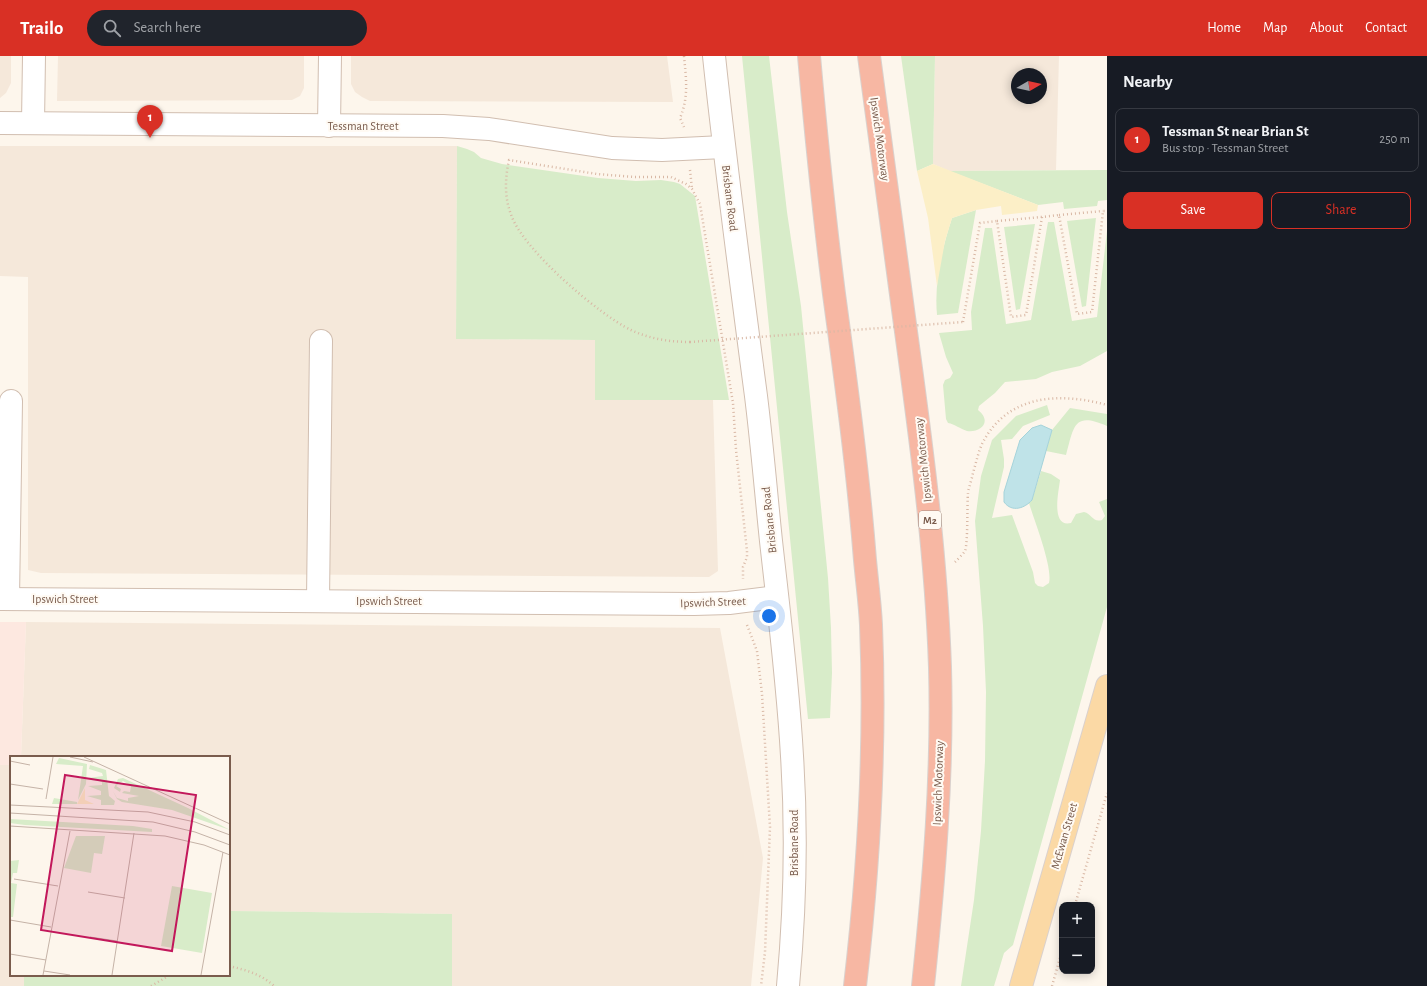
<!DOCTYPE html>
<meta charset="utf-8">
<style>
:root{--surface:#171b24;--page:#20242c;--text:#f1f3f6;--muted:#9ea1a6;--line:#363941;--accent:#d93025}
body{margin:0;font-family:"Alegreya Sans",sans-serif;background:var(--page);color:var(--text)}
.controls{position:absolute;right:12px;bottom:12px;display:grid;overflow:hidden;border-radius:8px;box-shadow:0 2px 10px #0003}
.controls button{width:36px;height:36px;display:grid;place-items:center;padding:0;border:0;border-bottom:1px solid var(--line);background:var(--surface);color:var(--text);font:20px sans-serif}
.compass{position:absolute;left:1011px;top:12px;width:36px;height:36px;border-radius:50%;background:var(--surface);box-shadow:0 2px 10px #0003;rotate:81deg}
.you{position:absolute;left:769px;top:560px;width:14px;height:14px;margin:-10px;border:3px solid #fff;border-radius:50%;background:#1a73e8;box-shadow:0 0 0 6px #1a73e833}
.badge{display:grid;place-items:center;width:26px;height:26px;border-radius:50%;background:var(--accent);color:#fff;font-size:13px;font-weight:700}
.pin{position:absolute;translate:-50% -33px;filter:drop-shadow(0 1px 2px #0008)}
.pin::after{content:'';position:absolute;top:21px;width:14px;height:12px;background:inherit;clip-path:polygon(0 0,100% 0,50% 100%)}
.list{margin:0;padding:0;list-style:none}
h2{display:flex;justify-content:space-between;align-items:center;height:52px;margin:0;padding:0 16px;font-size:17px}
h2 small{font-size:13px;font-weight:400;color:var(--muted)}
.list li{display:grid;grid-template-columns:26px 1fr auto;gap:12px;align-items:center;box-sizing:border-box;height:64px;margin:0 8px 8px;padding:0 8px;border:1px solid var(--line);border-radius:8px}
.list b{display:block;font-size:15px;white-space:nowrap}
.list p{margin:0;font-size:13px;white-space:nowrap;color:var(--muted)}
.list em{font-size:13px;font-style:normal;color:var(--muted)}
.actions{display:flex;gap:8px;padding:12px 16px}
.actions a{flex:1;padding:9px 0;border:1px solid var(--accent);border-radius:8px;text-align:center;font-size:14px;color:var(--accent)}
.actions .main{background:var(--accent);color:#fff}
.icon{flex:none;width:22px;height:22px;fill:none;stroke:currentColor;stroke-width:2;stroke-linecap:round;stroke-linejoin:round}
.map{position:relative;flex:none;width:1107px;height:930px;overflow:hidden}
header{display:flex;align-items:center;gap:24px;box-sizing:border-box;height:56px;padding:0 20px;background:var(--accent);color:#fff}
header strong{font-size:19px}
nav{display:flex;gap:22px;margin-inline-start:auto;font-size:14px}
.search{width:280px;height:36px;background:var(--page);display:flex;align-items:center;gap:10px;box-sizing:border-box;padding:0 14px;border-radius:22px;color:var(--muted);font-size:15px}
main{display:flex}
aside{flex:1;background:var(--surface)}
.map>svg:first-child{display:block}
.residential{fill:#f5e8da;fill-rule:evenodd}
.commercial{fill:#fde8e0}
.green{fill:#d8ecc9}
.sand{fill:#fcefc7}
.water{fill:#bfe3e8;stroke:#a5d3da}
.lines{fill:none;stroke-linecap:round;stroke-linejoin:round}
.minor-casing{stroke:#d1beb0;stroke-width:24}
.major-casing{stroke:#dad1cd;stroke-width:24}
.highway-casing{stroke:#dad1cd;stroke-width:24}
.path{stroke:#d9b8a5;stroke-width:2.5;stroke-dasharray:1 3;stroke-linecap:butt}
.minor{stroke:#fff;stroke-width:22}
.major{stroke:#fbd9a5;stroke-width:22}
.highway{stroke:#f7b7a3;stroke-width:22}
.path-bridge{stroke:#d9b8a5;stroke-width:2.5;stroke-dasharray:1 3;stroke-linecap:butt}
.labels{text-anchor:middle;stroke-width:4;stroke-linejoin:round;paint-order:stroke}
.shield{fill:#fffaf3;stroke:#a28b7f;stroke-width:1}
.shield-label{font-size:11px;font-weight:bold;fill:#7a5c4d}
.street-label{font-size:12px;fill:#7a5c4d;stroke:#fffaf3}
.inset-road{fill:none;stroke:#c5b3a7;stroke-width:1}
.view{fill:#c2185b;fill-opacity:0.15;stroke:#c2185b;stroke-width:2}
.inset-edge{fill:none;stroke:#7a5c4d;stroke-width:2}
</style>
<header>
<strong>Trailo</strong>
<div class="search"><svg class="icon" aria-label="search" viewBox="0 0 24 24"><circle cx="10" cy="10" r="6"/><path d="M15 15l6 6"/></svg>Search here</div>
<nav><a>Home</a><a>Map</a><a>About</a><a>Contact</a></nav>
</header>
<main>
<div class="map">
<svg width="1107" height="930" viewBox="0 0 1107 930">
<rect width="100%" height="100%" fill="#fdf6ec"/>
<g class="residential">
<path d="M0 0H11V27L6 37 0 42Z"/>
<path d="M58 0H304V32L300 40 292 44 57 45Z"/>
<path d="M351 0H667L673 46 370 45 362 41 355 36 351 28Z"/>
<path d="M935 0H1059L1056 114 949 115 933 108ZM1017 18H1041V42H1017Z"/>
<path d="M0 90H457L456 283 596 284V344H713L718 515 709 521 41 517 28 514V221L0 220Z"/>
<path d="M26 566 720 572 763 802 751 930H452V858L229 855V701H21Z"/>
<path d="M0 709H11V919H24V930H0Z"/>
</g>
<path class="commercial" d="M0 566H26L21 701H11V709H0Z"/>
<g class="green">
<path d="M742 0H769L787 156 801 250 828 522 831 572 832 617 830 662 808 663Z"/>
<path d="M901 0H935L933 108 917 115Z"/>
<path d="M457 90 467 93 474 96 481 102 502 108 598 122 636 125 661 124 674 126 680 128 695 140 729 344H595V284L456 283Z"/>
<path d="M1107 114V144L1098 145 1097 150 1064 153 1063 146 1038 149 949 115Z"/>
<path d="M976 154 958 257 937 259C934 226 942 193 952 162Z"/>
<path d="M1096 162 1086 250 1082 251 1067 165Z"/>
<path d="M1048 166H1054L1072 265 1097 261 1107 175V295L1080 310 1052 316 1036 323 1005 326 995 337 979 350 978 354C993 366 980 377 967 375 960 373 955 368 948 367L946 363 943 329 945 324 950 322 953 317 946 301 939 277 972 274 971 256 985 172H992L1006 268 1031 264Z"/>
<path d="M1035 168 1020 253 1016 254 1004 171Z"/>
<path d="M1047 349 1050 359 1023 370 1012 383 1001 384 1004 403V411L992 462 1012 459 1033 516 1035 527 1038 530 1043 531 1049 527C1053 511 1034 464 1029 447L1032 444 1041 415 1051 418 1060 424C1059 434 1050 472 1071 467L1076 458 1084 456C1092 458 1093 467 1102 464L1105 460 1099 446 1107 443V551L1013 889 1004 897 994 930H961L974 844 981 775 985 705 986 636 983 570 975 465 981 420 992 384 1016 360Z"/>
<path d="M1070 352 1107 358V370C1073 355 1074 371 1066 399L1046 395 1052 374Z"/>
<path d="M229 855 452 858V930H24V919H229Z"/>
</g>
<path class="sand" d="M933 108 1038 149 1037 155 1002 159 1001 150 976 154 952 162 945 185 937 230 928 162 917 115Z"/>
<path class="water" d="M1041 369 1052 374 1032 444C1025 452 1012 457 1004 446V436L1020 384 1032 372Z"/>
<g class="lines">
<defs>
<g id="minor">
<path d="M714 0C726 114 741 227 756 340 762 388 766 437 771 485 779 557 788 628 792 700 797 777 795 854 788 930"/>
<path d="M0 67 443 70 489 73 612 92 662 94 723 91"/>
<path d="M33 67 34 0"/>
<path d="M329 70 330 0"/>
<path d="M0 543 694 548 729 547 777 541"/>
<path d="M8 543 11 345"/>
<path d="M318 545 321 285"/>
</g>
<path id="major" d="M1021 930 1107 630"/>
<g id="highway">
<path d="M809 0C816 79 824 159 834 238 846 326 858 415 865 504 867 526 870 547 871 569 876 690 869 810 855 930"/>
<path d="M869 0C881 87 892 174 904 261 920 377 936 494 940 611 943 718 934 824 923 930"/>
</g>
</defs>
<use href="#minor" class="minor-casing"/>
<use href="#major" class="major-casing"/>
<use href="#highway" class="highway-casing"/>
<g class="path">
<path d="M684 0C686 22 689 41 680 62L684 71"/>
<path d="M690 114 692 133"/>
<path d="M1059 159 1103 155"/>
<path d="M997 165 1042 161"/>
<path d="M963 266 980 167 997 165 1011 261 1026 259 1042 161 1059 159 1077 258 1092 256 1103 155H1107"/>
<path d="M690 286C670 286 650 283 631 274 598 258 525 195 512 161 504 142 505 123 509 104L597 118 634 121H671L686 128 692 133 700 148 733 347 736 394 747 495V501L743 511V523"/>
<path d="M955 506C958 503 962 499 965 495 968 488 967 448 968 437 969 430 972 423 973 417 976 407 978 397 982 388 1007 338 1060 336 1107 349"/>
<path d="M747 569 757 595 762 638 770 771 765 896 761 930"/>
<path d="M1075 849 1107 737"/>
<path d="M229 910C246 914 261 918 274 930"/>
<path d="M151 930 170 919"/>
<path d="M1052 930 1062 895"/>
</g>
<use href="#minor" class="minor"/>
<use href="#major" class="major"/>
<use href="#highway" class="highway"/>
<path class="path-bridge" d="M690 286 963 266"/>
</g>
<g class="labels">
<rect class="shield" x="919" y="455" width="22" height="18" rx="3"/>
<g class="shield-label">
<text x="930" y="468">M2</text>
</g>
<g class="street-label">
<text x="363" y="74">Tessman Street</text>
<text transform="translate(880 83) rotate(82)" y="4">Ipswich Motorway</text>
<text transform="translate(730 142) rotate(83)" y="4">Brisbane Road</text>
<text transform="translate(923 404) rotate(-96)" y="4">Ipswich Motorway</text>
<text transform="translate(769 464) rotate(-96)" y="4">Brisbane Road</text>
<text x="65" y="547">Ipswich Street</text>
<text x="389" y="549">Ipswich Street</text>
<text transform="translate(713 546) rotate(-2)" y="4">Ipswich Street</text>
<text transform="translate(938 727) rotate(-88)" y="4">Ipswich Motorway</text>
<text transform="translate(1064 780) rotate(-74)" y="4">McEwan Street</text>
<text transform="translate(794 787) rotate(-90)" y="4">Brisbane Road</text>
</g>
</g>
<g transform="translate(10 700)">
<rect width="220" height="220" fill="#fdf6ec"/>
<path d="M49 2 77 8 76 28 68 44 73 10 46 8ZM80 9 96 14 99 40 105 45 104 49H91V44L77 40 91 39V35L78 30 92 29V26L78 22 93 20 92 17 79 13ZM113 22 178 52 220 74 162 54 112 46 107 43 103 35 107 42 118 45V42L129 40 112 37 114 35 120 36 121 30 113 25 106 30 111 33 110 36 104 32 108 23ZM44 42 67 46V48H42ZM0 63 123 70 142 73V76L15 69 0 67ZM66 80H95L92 98 84 97 81 117 54 112ZM9 104 7 117H3L1 127 7 128 3 161H0V105ZM162 130 202 137 192 197 151 190Z" fill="#d8ecc9"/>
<path d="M75 32V44L84 48H67Z" fill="#fcefc7"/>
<path class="inset-road" d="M60 1 83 6M74 1 220 68M0 5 20 9M0 28 33 33M36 43 43 1M0 49 138 56 185 66 220 79M0 57 143 66 185 76 220 89M0 70 155 80 194 89 220 99M4 123 48 130M78 136 115 142M0 164 41 171M80 181 107 185M0 198 36 204M34 215 60 219M33 219 60 75M102 219 124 77M191 219 213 96"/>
<path class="view" d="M55 19 186 39 162 195 31 174Z"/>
<rect width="220" height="220" class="inset-edge"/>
</g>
</svg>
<div class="controls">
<button>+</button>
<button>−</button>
</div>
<svg class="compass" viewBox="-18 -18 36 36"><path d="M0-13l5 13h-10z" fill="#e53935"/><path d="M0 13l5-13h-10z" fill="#9ea1a6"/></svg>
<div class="you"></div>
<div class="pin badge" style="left:150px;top:82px">1</div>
</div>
<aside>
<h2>Nearby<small></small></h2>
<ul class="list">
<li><span class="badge">1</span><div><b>Tessman St near Brian St</b><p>Bus stop · Tessman Street</p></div><em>250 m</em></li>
</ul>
<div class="actions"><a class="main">Save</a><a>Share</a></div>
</aside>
</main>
